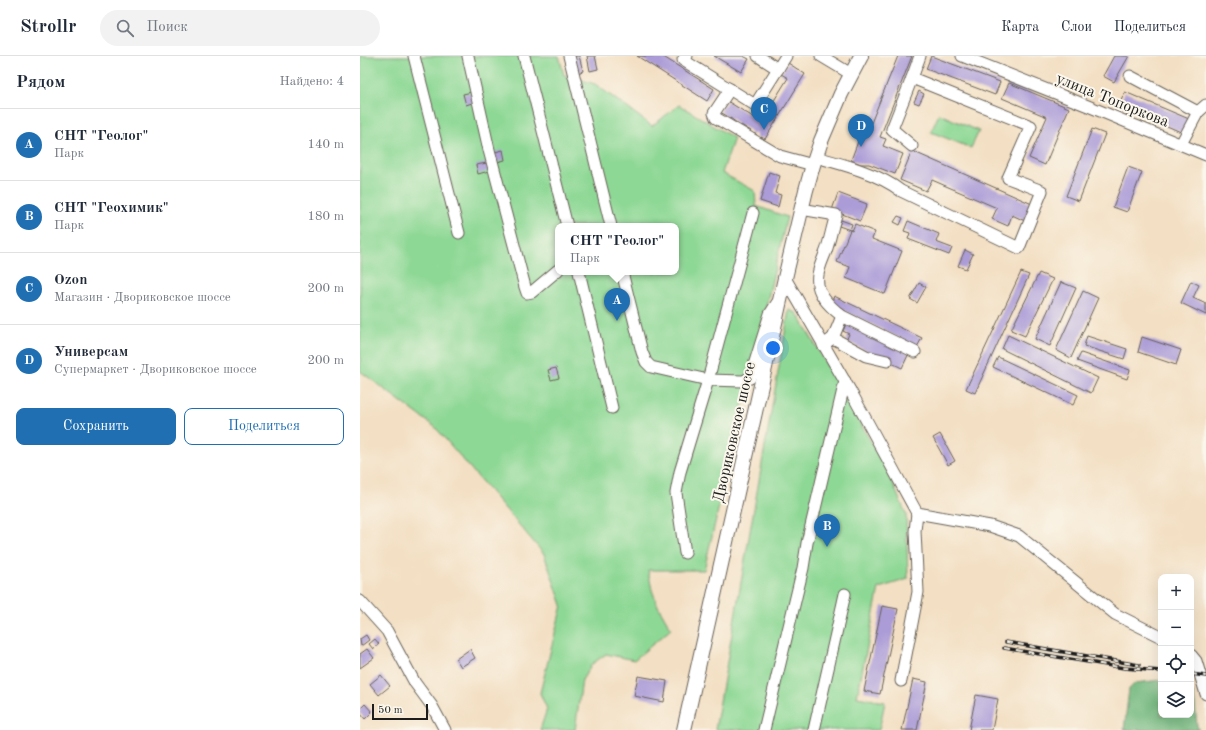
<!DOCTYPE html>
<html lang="ru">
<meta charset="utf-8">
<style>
:root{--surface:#fff;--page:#f2f2f3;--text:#1f2937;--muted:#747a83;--line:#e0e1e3;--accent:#1f6fb2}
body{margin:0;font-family:"Old Standard TT",serif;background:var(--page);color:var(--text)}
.controls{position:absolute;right:12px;bottom:12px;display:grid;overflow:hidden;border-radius:8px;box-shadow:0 4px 16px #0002}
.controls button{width:36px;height:36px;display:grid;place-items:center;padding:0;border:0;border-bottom:1px solid var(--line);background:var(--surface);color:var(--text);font:20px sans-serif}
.scale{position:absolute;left:12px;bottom:10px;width:56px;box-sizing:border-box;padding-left:4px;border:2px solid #1c1c1c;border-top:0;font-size:11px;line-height:14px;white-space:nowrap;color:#1c1c1c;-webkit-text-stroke:3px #fbf7ec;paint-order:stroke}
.you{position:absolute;left:413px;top:292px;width:14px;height:14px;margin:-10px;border:3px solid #fff;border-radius:50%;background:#1a73e8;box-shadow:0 0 0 6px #1a73e833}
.badge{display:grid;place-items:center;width:26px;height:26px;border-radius:50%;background:var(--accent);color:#fff;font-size:13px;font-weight:700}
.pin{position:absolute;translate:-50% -33px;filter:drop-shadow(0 1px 2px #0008)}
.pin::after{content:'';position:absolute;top:21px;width:14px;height:12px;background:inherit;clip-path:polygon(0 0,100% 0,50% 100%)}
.popup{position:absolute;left:195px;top:167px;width:124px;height:52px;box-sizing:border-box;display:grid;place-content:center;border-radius:8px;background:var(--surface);filter:drop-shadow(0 1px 3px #0005);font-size:13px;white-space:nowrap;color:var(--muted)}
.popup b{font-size:15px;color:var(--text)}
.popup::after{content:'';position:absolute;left:50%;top:100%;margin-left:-8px;border:8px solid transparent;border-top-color:var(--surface)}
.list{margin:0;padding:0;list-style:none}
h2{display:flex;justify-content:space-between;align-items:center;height:52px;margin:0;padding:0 16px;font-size:17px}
h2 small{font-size:13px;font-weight:400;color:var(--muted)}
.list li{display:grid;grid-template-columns:26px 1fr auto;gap:12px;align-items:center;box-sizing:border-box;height:72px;padding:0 16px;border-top:1px solid var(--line)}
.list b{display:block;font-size:15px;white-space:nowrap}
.list p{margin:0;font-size:13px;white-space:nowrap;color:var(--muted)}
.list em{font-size:13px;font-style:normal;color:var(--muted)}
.actions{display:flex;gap:8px;padding:12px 16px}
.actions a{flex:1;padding:9px 0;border:1px solid var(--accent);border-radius:8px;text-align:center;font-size:14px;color:var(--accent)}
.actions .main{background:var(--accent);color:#fff}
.icon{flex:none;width:22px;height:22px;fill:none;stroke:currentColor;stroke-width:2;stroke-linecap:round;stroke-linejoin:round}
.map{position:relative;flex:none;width:846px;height:674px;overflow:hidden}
header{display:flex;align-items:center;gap:24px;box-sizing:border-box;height:56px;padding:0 20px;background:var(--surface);border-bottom:1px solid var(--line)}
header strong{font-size:19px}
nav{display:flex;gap:22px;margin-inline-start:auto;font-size:14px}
.search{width:280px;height:36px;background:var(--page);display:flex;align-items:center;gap:10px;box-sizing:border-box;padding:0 14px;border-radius:22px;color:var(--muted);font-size:15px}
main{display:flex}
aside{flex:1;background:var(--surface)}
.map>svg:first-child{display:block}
.green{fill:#8ed895;stroke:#557a58;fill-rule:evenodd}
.forest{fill:#72b87e;stroke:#476a4d}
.building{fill:#ab9bd7}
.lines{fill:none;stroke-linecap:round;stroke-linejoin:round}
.minor-casing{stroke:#676056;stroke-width:13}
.major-casing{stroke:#676056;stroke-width:16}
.minor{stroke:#fff;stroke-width:11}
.major{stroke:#fff;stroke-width:14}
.rail-casing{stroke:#1c1c1c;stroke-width:3.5}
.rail{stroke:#fbf7ec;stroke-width:2;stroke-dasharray:6;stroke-linecap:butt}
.labels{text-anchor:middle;stroke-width:4;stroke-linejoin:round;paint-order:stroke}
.street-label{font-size:16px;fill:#1c1c1c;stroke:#fbf7ec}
</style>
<header>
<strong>Strollr</strong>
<div class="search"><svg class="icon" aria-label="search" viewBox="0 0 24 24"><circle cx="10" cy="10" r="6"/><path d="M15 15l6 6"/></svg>Поиск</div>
<nav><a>Карта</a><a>Слои</a><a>Поделиться</a></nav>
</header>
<main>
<aside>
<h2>Рядом<small>Найдено: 4</small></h2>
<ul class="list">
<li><span class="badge">A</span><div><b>СНТ &quot;Геолог&quot;</b><p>Парк</p></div><em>140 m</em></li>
<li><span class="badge">B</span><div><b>СНТ &quot;Геохимик&quot;</b><p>Парк</p></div><em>180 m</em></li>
<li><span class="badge">C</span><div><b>Ozon</b><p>Магазин · Двориковское шоссе</p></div><em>200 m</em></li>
<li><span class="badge">D</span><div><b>Универсам</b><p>Супермаркет · Двориковское шоссе</p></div><em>200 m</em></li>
</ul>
<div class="actions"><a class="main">Сохранить</a><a>Поделиться</a></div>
</aside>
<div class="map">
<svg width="846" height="674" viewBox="0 0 846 674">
<rect width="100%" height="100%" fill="#fbf7ec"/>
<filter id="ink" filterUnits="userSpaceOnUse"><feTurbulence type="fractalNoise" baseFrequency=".025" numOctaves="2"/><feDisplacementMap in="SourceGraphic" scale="8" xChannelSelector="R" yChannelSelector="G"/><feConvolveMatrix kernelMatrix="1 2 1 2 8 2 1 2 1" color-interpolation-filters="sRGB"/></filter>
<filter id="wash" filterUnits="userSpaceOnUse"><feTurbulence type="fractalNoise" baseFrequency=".012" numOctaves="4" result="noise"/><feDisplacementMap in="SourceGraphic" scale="16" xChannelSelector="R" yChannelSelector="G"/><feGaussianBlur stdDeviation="0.9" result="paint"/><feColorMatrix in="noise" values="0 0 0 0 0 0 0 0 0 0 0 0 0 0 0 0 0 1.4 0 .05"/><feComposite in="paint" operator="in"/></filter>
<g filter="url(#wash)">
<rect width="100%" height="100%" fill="#f3dfc3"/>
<g class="green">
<path d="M0 0H199L204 19 235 28 292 70 319 49 374 82 362 117 395 135 396 150 427 161 344 514H288L292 534 298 550 311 573 274 604 246 598 232 608 222 624 215 674H180L187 653 180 637 202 549 184 498 75 371 0 315ZM198 170H316V216H198Z"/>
<path d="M579 58 619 75 611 92 571 76Z"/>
<path d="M429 254 437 257 526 412 546 458 548 523 519 532 497 641 525 646 519 674H355Z"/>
</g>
<path class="forest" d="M801 624V659H831V634L834 638 837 670 839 674H764L769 633 775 627Z"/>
<g id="blocks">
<g class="building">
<path d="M210 0H219L223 15 215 18Z"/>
<path d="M227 0H235L238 13 230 15Z"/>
<path d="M277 0H302L354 33 347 45Z"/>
<path d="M354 0H383L389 3 381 16Z"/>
<path d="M538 0H552L520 81 526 83 523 90 543 98 535 118 509 108H501L491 104 502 75 507 77Z"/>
<path d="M571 0 640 26 635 39 566 13Z"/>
<path d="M754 0H769L754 26 743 20Z"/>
<path d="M428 7 445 18 405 83 401 81 400 83 396 81 397 79 394 77 393 79 390 77 391 75 381 69 380 71 376 69 377 67 370 62 369 64 365 62 367 60 360 56 367 45 398 64V65L400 67 428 22 421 18Z"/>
<path d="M649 27 709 52 685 109 669 102 687 61 642 42Z"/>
<path d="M559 35 564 38 559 48 554 46Z"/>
<path d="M112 36 115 46 106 49 103 38Z"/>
<path d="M765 36 829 63 823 77 759 49Z"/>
<path d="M732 73 745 78 719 145 706 140Z"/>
<path d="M143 94 145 104 133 107 131 97Z"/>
<path d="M552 95 672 148 665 165 652 159 648 170 632 163 637 152 572 124 566 135 540 124Z"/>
<path d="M127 107 129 115 118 118 116 109Z"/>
<path d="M768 111 782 116 767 156 753 151Z"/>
<path d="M409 116 420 120 415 137 421 139 418 151 400 145Z"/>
<path d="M478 137 507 148 500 165 472 154Z"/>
<path d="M538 160 543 162 540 169 534 166Z"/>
<path d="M481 164 492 168 490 174 479 170Z"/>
<path d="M548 165 579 178 576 186 592 192 589 199 548 183 550 177 544 175Z"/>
<path d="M495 168 515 176 512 183 542 195 525 238 486 222 490 211 477 206 490 174 492 175Z"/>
<path d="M605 194 613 198 606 213 598 210Z"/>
<path d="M661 216 669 219 615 337 606 333Z"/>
<path d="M679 217 693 223 665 280 651 274Z"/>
<path d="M831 225 839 229 833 242 846 248V259L821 247Z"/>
<path d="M701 226 716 232 690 290 675 283Z"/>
<path d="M559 227 566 231 557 247 550 243Z"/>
<path d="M723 235 738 242 711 302 696 294Z"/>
<path d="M474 240 562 282 557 291 471 248Z"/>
<path d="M486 268 549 297 542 312 486 285 489 278 483 275Z"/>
<path d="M648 279 738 322 731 337 642 293Z"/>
<path d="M727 280 767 293 764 303 724 290Z"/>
<path d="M782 281 821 294 816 309 778 296Z"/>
<path d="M721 297 770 314 767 323 717 305Z"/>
<path d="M638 301 718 339 713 349 633 311Z"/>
<path d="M196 312 199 322 191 324 188 314Z"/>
<path d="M580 378 595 405 588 409 573 382Z"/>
<path d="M522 550 538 553 520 638 504 635Z"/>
<path d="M6 579 9 584 1 590 0 583Z"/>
<path d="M15 583 19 588 13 593 9 588Z"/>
<path d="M7 593 14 602 0 612V598Z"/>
<path d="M110 593 115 602 101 611 96 603Z"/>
<path d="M21 619 30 630 19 639 10 628Z"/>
<path d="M278 620 307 625 304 646 274 640Z"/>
<path d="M553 623 567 626 557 674H542Z"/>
<path d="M616 639 638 643 632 674H609Z"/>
<path d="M5 648 12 656 5 663 0 657V653Z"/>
</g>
</g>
</g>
<g filter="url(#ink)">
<use href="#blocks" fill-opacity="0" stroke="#676056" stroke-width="1"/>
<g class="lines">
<defs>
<g id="minor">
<path d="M54 0 99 177"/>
<path d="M108 0 129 94 165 231 167 237 172 236 198 214"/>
<path d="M164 0 207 170"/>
<path d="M209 0 251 170"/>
<path d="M327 0 323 4 395 49 426 0"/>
<path d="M398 0 418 13"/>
<path d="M461 0 491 18"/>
<path d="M602 0 728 50 846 99"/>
<path d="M770 20 838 56 821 88"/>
<path d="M552 22 560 0"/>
<path d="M370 33 354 57 356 62 420 100 453 109"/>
<path d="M838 56 846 49"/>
<path d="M456 101C482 108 520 118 541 135L659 192 682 135 648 122 671 70 552 22 532 73 552 90"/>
<path d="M441 153 476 159C472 171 470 184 466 195 463 203 459 211 458 219 455 237 469 250 482 260L555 296"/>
<path d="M219 216 252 352"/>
<path d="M262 216 282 296 286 306 291 311 348 324 383 325 390 322 410 258 417 247"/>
<path d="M425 222 491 336 557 457 630 470 659 480 755 558 801 581"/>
<path d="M473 282 482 260"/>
<path d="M463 289 473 282 506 300 527 305"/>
<path d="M325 497 316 437 320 416 348 324 393 157"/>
<path d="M0 545 27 575 55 627 72 650 85 674"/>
<path d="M831 599 836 605 846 638"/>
<path d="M541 625 558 536 555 475 557 457"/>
<path d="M404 674 443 512 447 487 485 325"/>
<path d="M454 674 485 538"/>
</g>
<path id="major" d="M324 674 425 222 446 134 453 109 461 85 481 38 501 0"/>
</defs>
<use href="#minor" class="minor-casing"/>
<use href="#major" class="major-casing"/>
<use href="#minor" class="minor"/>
<use href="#major" class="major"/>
<defs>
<g id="rail">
<path d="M646 586 779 609"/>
<path d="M644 592 764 612 801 615"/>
<path d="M831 618 846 620"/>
</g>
</defs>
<use href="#rail" class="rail-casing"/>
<use href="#rail" class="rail"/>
</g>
</g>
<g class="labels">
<g class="street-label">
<text transform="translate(753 43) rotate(22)" y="6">улица Топоркова</text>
<text transform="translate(373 376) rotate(-77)" y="6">Двориковское шоссе</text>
</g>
</g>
</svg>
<div class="controls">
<button>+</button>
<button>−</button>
<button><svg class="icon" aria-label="locate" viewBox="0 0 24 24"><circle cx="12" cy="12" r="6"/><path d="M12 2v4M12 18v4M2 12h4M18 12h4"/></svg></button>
<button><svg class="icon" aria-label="layers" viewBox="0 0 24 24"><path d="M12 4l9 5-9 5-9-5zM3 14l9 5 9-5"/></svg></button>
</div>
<div class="scale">50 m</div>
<div class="you"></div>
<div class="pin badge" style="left:257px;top:265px">A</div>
<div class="popup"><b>СНТ &quot;Геолог&quot;</b>Парк</div>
<div class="pin badge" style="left:467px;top:491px">B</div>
<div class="pin badge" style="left:404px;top:74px">C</div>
<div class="pin badge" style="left:501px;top:91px">D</div>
</div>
</main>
